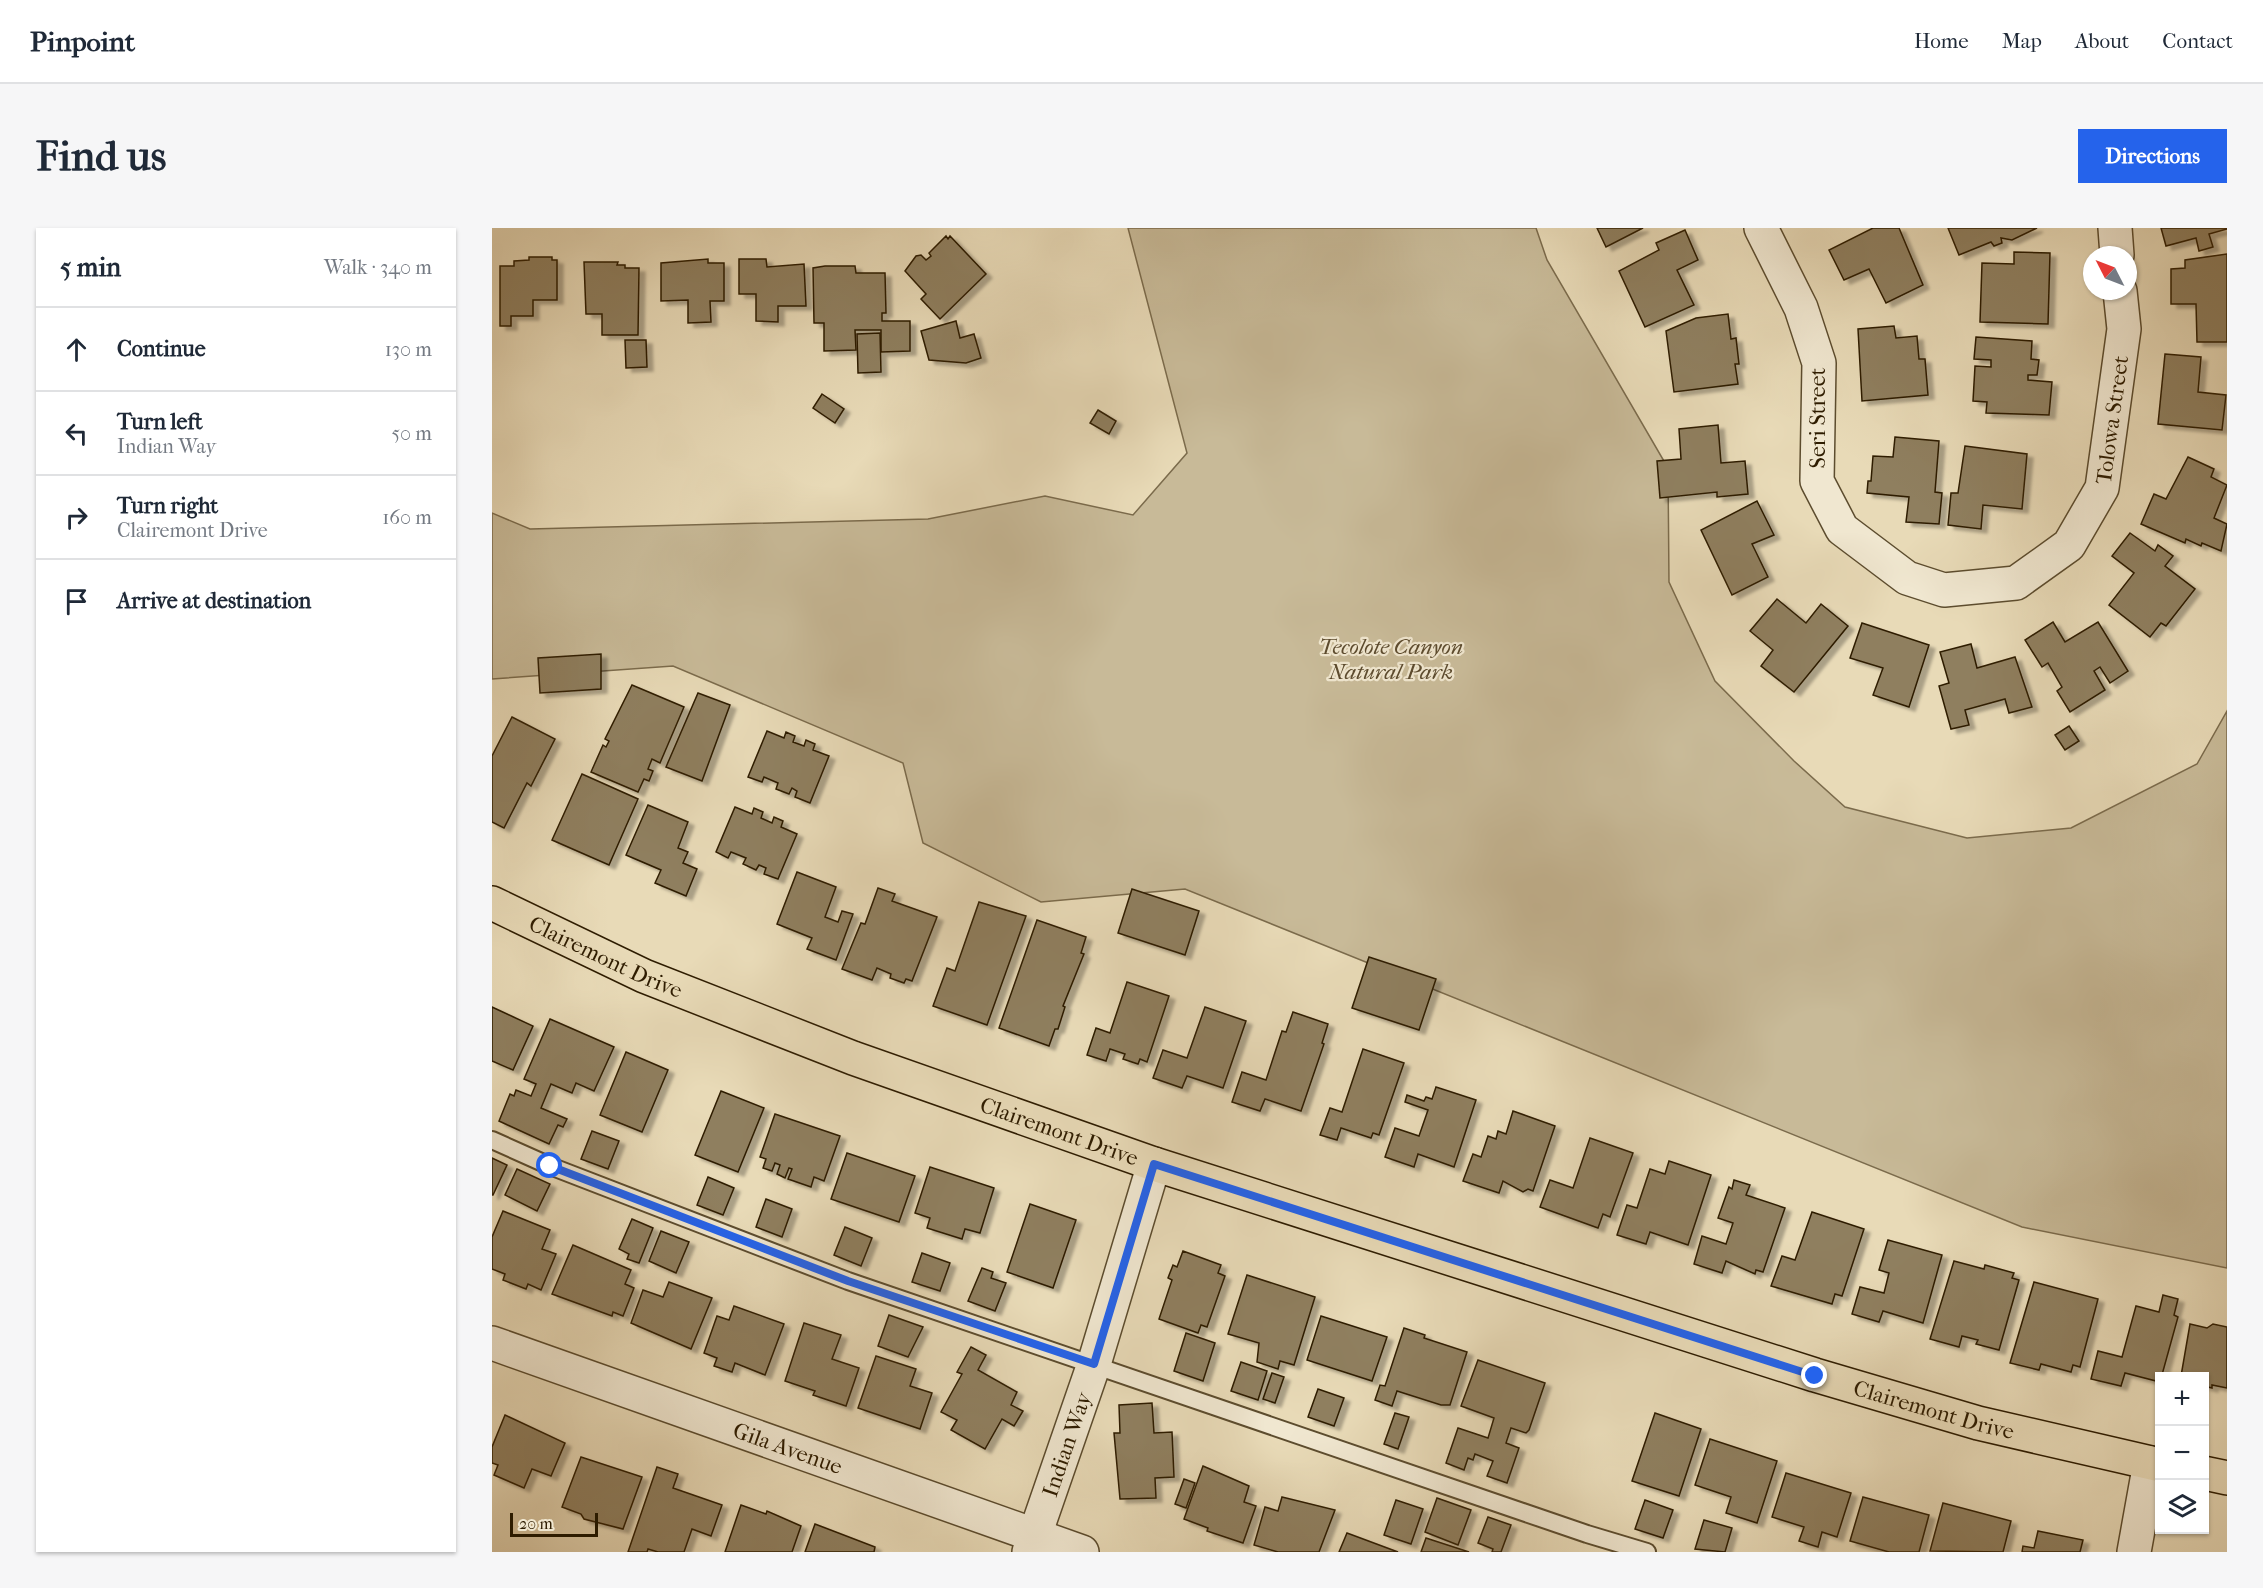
<!DOCTYPE html>
<meta charset="utf-8">
<style>
:root{--surface:#fff;--page:#f6f6f7;--text:#1f2937;--muted:#747a83;--line:#e0e1e3;--accent:#2563eb}
body{margin:0;font-family:"IM FELL French Canon",serif;background:var(--page);color:var(--text)}
.controls{position:absolute;right:18px;bottom:18px;display:grid;overflow:hidden;border-radius:0px;box-shadow:0 2px 4px #0004}
.controls button{width:54px;height:54px;display:grid;place-items:center;padding:0;border:0;border-bottom:2px solid var(--line);background:var(--surface);color:var(--text);font:30px sans-serif}
.compass{position:absolute;left:1591px;top:18px;width:54px;height:54px;border-radius:50%;background:var(--surface);box-shadow:0 2px 4px #0004;rotate:312deg}
.scale{position:absolute;left:18px;bottom:15px;width:88px;box-sizing:border-box;padding-left:6px;border:3px solid #2e1c00;border-top:0;font-size:16px;line-height:21px;white-space:nowrap;color:#2e1c00;-webkit-text-stroke:4px #f0e7d0;paint-order:stroke}
.stop{position:absolute;width:18px;height:18px;margin:-14px;border:4px solid #2563eb;border-radius:50%;background:#fff}
.stop.end{background:#2563eb;border-color:#fff;box-shadow:0 2px 6px #0008}
.list{margin:0;padding:0;list-style:none}
h2{display:flex;justify-content:space-between;align-items:center;height:78px;margin:0;padding:0 24px;font-size:26px}
h2 small{font-size:20px;font-weight:400;color:var(--muted)}
.list li{display:grid;grid-template-columns:39px 1fr auto;gap:18px;align-items:center;box-sizing:border-box;height:84px;padding:0 24px;border-top:2px solid var(--line)}
.list b{display:block;font-size:22px;white-space:nowrap}
.list p{margin:0;font-size:20px;white-space:nowrap;color:var(--muted)}
.list em{font-size:20px;font-style:normal;color:var(--muted)}
.icon{flex:none;width:33px;height:33px;fill:none;stroke:currentColor;stroke-width:2;stroke-linecap:round;stroke-linejoin:round}
.map{position:relative;flex:none;width:1735px;height:1324px;overflow:hidden;border-radius:0px}
header{display:flex;align-items:center;gap:36px;box-sizing:border-box;height:84px;padding:0 30px;background:var(--surface);border-bottom:2px solid var(--line)}
header strong{font-size:28px}
nav{display:flex;gap:33px;margin-inline-start:auto;font-size:21px}
.intro{display:flex;align-items:center;justify-content:space-between;box-sizing:border-box;height:144px;padding:0 36px}
h1{margin:0;font-size:42px}
.button{padding:15px 27px;border-radius:0px;background:var(--accent);color:#fff;font-size:21px;font-weight:700}
main{display:flex;gap:36px;padding:0 36px}
aside{flex:1;background:var(--surface);border-radius:0px;box-shadow:0 2px 4px #0004}
.map>svg:first-child{display:block}
.green{fill:#c8ba98;stroke:#7b6b4c;stroke-width:1.5}
.building{fill:#8f7f5f;stroke:#2e1c00;stroke-width:1.5;filter:url(#shadow)}
.lines{fill:none;stroke-linecap:round;stroke-linejoin:round}
.service-casing{stroke:#5c4c2e;stroke-width:20}
.minor-casing{stroke:#5c4c2e;stroke-width:36}
.primary-casing{stroke:#2e1c00;stroke-width:36}
.service{stroke:#f0e7d0;stroke-width:16}
.minor{stroke:#f0e7d0;stroke-width:33}
.primary{stroke:#e8dab7;stroke-width:33}
.route{stroke:#2563eb;stroke-width:8}
.labels{text-anchor:middle;stroke-width:4.5;stroke-linejoin:round;paint-order:stroke}
.street-label{font-size:22px;fill:#2e1c00;stroke:#f0e7d0}
.park-label{font-size:22px;font-style:italic;fill:#5c4b2e;stroke:#f0e7d0}
</style>
<header>
<strong>Pinpoint</strong>
<nav><a>Home</a><a>Map</a><a>About</a><a>Contact</a></nav>
</header>
<div class="intro"><h1>Find us</h1><a class="button">Directions</a></div>
<main>
<aside>
<h2>5 min<small>Walk · 340 m</small></h2>
<ul class="list">
<li><svg class="icon" aria-label="ahead" viewBox="0 0 24 24"><path d="M12 20V5M6 11l6-6 6 6"/></svg><div><b>Continue</b></div><em>130 m</em></li>
<li><svg class="icon" aria-label="left" viewBox="0 0 24 24"><path d="M17 20v-9H6M10 6l-5 5 5 5"/></svg><div><b>Turn left</b><p>Indian Way</p></div><em>50 m</em></li>
<li><svg class="icon" aria-label="right" viewBox="0 0 24 24"><path d="M7 20v-9h11M14 6l5 5-5 5"/></svg><div><b>Turn right</b><p>Clairemont Drive</p></div><em>160 m</em></li>
<li><svg class="icon" aria-label="arrive" viewBox="0 0 24 24"><path d="M6 21V4h12l-3 4 3 4H6"/></svg><div><b>Arrive at destination</b></div></li>
</ul>
</aside>
<div class="map">
<svg width="1735" height="1324" viewBox="0 0 1735 1324">
<defs>
<filter id="shadow"><feDropShadow dx="6" dy="4" stdDeviation="1.5" flood-color="#0004"/></filter>
</defs>
<rect width="100%" height="100%" fill="#e8dab7"/>
<filter id="stains"><feTurbulence type="fractalNoise" baseFrequency=".00333" numOctaves="4"/><feColorMatrix values="0 0 0 0 .2 0 0 0 0 .09 0 0 0 0 .02 0 0 0 .5 -.17"/></filter>
<radialGradient id="worn" r=".72"><stop offset=".6" stop-color="#630" stop-opacity="0"/><stop offset="1" stop-color="#630" stop-opacity=".3"/></radialGradient>
<path class="green" d="M636 0H1044L1055 32 1176 240 1177 354 1223 453 1302 533 1353 579 1475 610 1579 600 1705 536 1735 483V1040L1530 999 693 661 549 674 431 615 411 535 181 438 0 451V285L38 301 436 291 553 268 641 287 695 225Z"/>
<g class="building">
<path d="M1105 0H1151L1114 19Z"/>
<path d="M1381 0H1407L1431 57 1394 75 1377 41 1352 52 1337 22Z"/>
<path d="M1456 0H1545L1520 12 1509 10 1510 15 1502 18 1499 14 1467 27Z"/>
<path d="M1669 0H1735V1L1717 6 1721 19 1707 23 1704 10 1674 18Z"/>
<path d="M1193 2 1206 32 1185 42 1202 77 1153 99 1127 43 1167 22 1164 15Z"/>
<path d="M454 8 456 11 458 8 494 46 448 91 429 71 434 66 413 43 424 28 429 27 434 32 439 28 437 25Z"/>
<path d="M1522 24 1558 25 1556 96 1488 94 1490 35 1522 36Z"/>
<path d="M1735 26V114H1705L1704 76H1679V41L1693 40V32Z"/>
<path d="M37 29H60V32H65V72H41V88H19V98H8V38H22V33L37 32Z"/>
<path d="M216 31V35H232V73H218L219 94 196 95V72L169 73V35Z"/>
<path d="M247 31H274L275 39 312 36 314 78H286V94L264 93V66H247Z"/>
<path d="M92 34H126L125 37H133V40H147L146 107H110V86H94Z"/>
<path d="M333 38H363L364 45H393L394 85H390V93H418V123L389 124V102H363L364 122 332 123V95H322L321 40Z"/>
<path d="M1236 86 1239 111 1244 110 1247 136H1243L1246 156 1182 164 1174 103 1204 90Z"/>
<path d="M464 93 468 110 482 106 489 130 474 135 437 132 429 103Z"/>
<path d="M1402 98 1404 110 1425 108 1427 131H1433L1436 167 1370 173 1366 101Z"/>
<path d="M388 105 389 144 366 145 365 106Z"/>
<path d="M1484 109 1540 113 1539 131 1547 132 1545 147H1536V152L1560 154 1557 187 1494 185 1495 174 1481 173 1483 138 1499 139V132L1482 131Z"/>
<path d="M133 112H154L155 139 134 140Z"/>
<path d="M1673 126 1709 129 1706 164 1734 167 1730 202 1666 196Z"/>
<path d="M330 166 352 181 343 195 321 180Z"/>
<path d="M606 182 624 193 617 206 598 195Z"/>
<path d="M1226 197 1229 235 1253 233 1256 266 1225 269V264L1168 270 1165 233 1189 231 1187 201Z"/>
<path d="M1403 209 1447 213 1443 264 1450 265 1447 296 1414 294 1417 269 1375 265 1376 253H1379L1381 228 1401 229Z"/>
<path d="M1473 218 1535 226 1530 281 1491 277 1489 301 1456 297 1459 265H1466Z"/>
<path d="M1696 229 1722 241 1719 249 1735 257 1722 290 1735 296 1729 323 1710 315 1709 318 1694 311 1693 315 1649 296 1662 266 1674 271Z"/>
<path d="M1265 273 1282 307 1260 316 1276 349 1240 367 1209 302Z"/>
<path d="M1638 305 1663 323 1666 317 1681 328 1673 338 1703 361 1674 398 1669 395 1658 409 1617 377 1642 345 1620 328Z"/>
<path d="M1285 371 1314 395 1329 376 1356 398 1302 464 1269 438 1281 422 1258 403Z"/>
<path d="M1561 394 1573 414 1606 394 1636 443 1618 455 1608 439 1602 443 1613 462 1578 484 1565 463 1570 459 1556 435 1550 439 1533 412Z"/>
<path d="M1370 395 1437 417 1417 479 1381 467 1391 440 1358 430Z"/>
<path d="M1479 416 1485 440 1523 429 1540 479 1517 485 1513 471 1473 482 1477 497 1459 501 1447 458 1457 455 1448 424Z"/>
<path d="M109 426V461L48 465 46 430Z"/>
<path d="M140 457 192 479 168 535 160 531 156 541 161 543 157 553 152 551 146 564 99 544 111 517 114 519 117 513 113 511Z"/>
<path d="M206 465 238 477 210 553 174 539Z"/>
<path d="M20 489 63 511 39 558 35 555 12 600 0 594V528Z"/>
<path d="M1577 498 1587 513 1573 522 1563 507Z"/>
<path d="M275 503 292 510 294 504 303 508 301 514 312 518 314 512 323 516 321 522 337 528 318 575 303 569 305 563 300 560 297 566 284 561 286 555 272 549 270 554 256 549Z"/>
<path d="M90 546 146 571 117 637 60 612Z"/>
<path d="M156 577 196 594 186 620 196 624 191 635 205 641 194 668 163 655 169 642 134 627Z"/>
<path d="M243 579 260 586 262 580 271 584 269 590 280 595 282 589 291 593 289 599 305 606 286 651 272 646 274 640 267 637 264 642 251 636 254 630 239 624 236 630 224 624Z"/>
<path d="M305 644 344 659 333 689 346 694 350 683 361 686 344 732 315 721 320 710 285 696Z"/>
<path d="M386 660 403 666 400 673 445 689 420 753 414 751 412 755 398 750 399 746 385 740 380 752 350 741 369 695 373 696Z"/>
<path d="M640 661 707 683 693 727 626 705Z"/>
<path d="M487 674 534 688 495 797 441 778 455 740 463 743Z"/>
<path d="M545 692 594 709 589 725 592 726 571 778 573 779 566 801H563L557 818 507 800Z"/>
<path d="M877 729 944 751 927 802 860 780Z"/>
<path d="M635 754 677 768 655 834 648 831 646 836 631 831 633 826 618 821 614 833 595 827 604 800 618 805Z"/>
<path d="M0 779 41 798 21 842 0 833Z"/>
<path d="M713 779 754 793 731 860 695 848 690 860 661 850 671 822 695 830Z"/>
<path d="M801 784 836 796 830 815 832 816 809 883 773 871 768 883 740 874 750 844 774 852 790 803 794 804Z"/>
<path d="M58 791 122 819 102 863 84 855 80 865 59 856 49 880 75 891 71 899 66 897 57 916 7 893 18 866 22 868 24 862 39 868 44 856 32 851Z"/>
<path d="M871 821 912 835 887 907 881 905 879 910 849 900 845 912 828 907 838 880 850 884Z"/>
<path d="M134 824 176 842 150 904 108 887Z"/>
<path d="M944 859 984 872 962 939 926 926 922 939 893 929 903 900 927 908 936 882 913 874 915 867 932 873 934 869 940 871Z"/>
<path d="M229 863 272 880 246 944 203 927Z"/>
<path d="M1021 883 1063 898 1041 963 1036 961 1031 964 1011 953 1007 965 971 953 981 926 989 929 996 908 1004 911 1006 903 1014 906Z"/>
<path d="M283 886 348 908 332 953 322 949 319 959 296 951 300 941 297 940 293 950 285 946 288 937 283 935 280 943 271 940 274 931 268 929Z"/>
<path d="M100 903 127 913 116 941 89 931Z"/>
<path d="M1098 910 1141 925 1118 989 1111 986 1106 1000 1048 979 1058 952 1081 960Z"/>
<path d="M355 925 423 948 407 994 339 971Z"/>
<path d="M0 930 15 937 1 967H0Z"/>
<path d="M1177 933 1219 947 1196 1017 1158 1004 1154 1016 1125 1007 1135 977 1145 980 1158 941 1173 946Z"/>
<path d="M438 939 502 960 488 1005 473 1001 470 1011 435 1000 438 990 423 985Z"/>
<path d="M25 941 58 956 45 983 13 967Z"/>
<path d="M216 949 242 960 231 987 205 977Z"/>
<path d="M1242 952 1258 957 1254 967 1293 980 1271 1044 1264 1042 1263 1046 1234 1033 1230 1045 1202 1036 1210 1008 1234 1016 1241 995 1226 990 1237 959 1240 961Z"/>
<path d="M274 971 300 981 290 1009 264 999Z"/>
<path d="M538 976 584 992 561 1060 515 1044Z"/>
<path d="M11 983 58 1002 50 1021 64 1026 49 1062 36 1056 34 1061 11 1052 13 1046 0 1041V1009Z"/>
<path d="M1320 984 1372 1001 1350 1068 1343 1066 1340 1076 1279 1058 1290 1028 1303 1032Z"/>
<path d="M140 991 161 1000 147 1035 135 1031 137 1026 127 1021Z"/>
<path d="M353 999 380 1010 369 1038 342 1027Z"/>
<path d="M169 1003 197 1014 184 1045 157 1033Z"/>
<path d="M1396 1012 1450 1027 1431 1095 1391 1083 1387 1094 1360 1086 1368 1059 1392 1065 1397 1045 1387 1042Z"/>
<path d="M81 1017 139 1042 133 1056 142 1060 131 1088 121 1084 120 1088 60 1066Z"/>
<path d="M691 1023 729 1037 726 1045 733 1048 715 1099 709 1097 706 1105 667 1091 680 1052 676 1050 681 1037 685 1039Z"/>
<path d="M430 1025 458 1035 448 1063 420 1054Z"/>
<path d="M1462 1033 1492 1041 1493 1037 1522 1045 1520 1050 1527 1052 1507 1122 1484 1116 1486 1112 1470 1108 1467 1119 1438 1111Z"/>
<path d="M490 1040 501 1044 499 1050 514 1055 503 1083 476 1073Z"/>
<path d="M755 1047 823 1069 802 1137 788 1133 786 1141 765 1134 767 1115 736 1106Z"/>
<path d="M177 1054 220 1070 199 1121 139 1095 151 1062 171 1069Z"/>
<path d="M1542 1054 1606 1071 1588 1139 1581 1137 1579 1144 1549 1136 1547 1142 1518 1135Z"/>
<path d="M1671 1067 1686 1071 1682 1087 1686 1089 1668 1154 1633 1145 1629 1158 1599 1151 1606 1123 1630 1129 1644 1078 1667 1084Z"/>
<path d="M242 1078 292 1096 273 1147 243 1135 240 1144 222 1138 225 1130 212 1125 225 1088 237 1092Z"/>
<path d="M397 1087 431 1099 416 1129 386 1118Z"/>
<path d="M829 1088 895 1109 880 1153 815 1132Z"/>
<path d="M312 1095 349 1107 340 1131 367 1140 354 1178 321 1167 323 1163 293 1153Z"/>
<path d="M1698 1096 1715 1100 1721 1096 1735 1099V1160L1720 1157V1160L1712 1158V1148H1689Z"/>
<path d="M912 1100 933 1107 932 1110 975 1124 958 1177H949L905 1163 900 1178 883 1172 888 1157 893 1158Z"/>
<path d="M694 1105 723 1115 711 1153 682 1143Z"/>
<path d="M479 1119 494 1127 486 1142 525 1164 519 1177 531 1183 522 1198 510 1191 493 1221 459 1202 465 1192 449 1184 470 1146 465 1144Z"/>
<path d="M384 1128 424 1141 418 1158 440 1165 428 1201 366 1180Z"/>
<path d="M986 1132 1053 1155 1037 1202 1034 1205 1019 1200 1014 1215 1027 1220 1015 1255 995 1248 1001 1233 983 1226 981 1232 976 1230 972 1242 954 1235 966 1200 996 1210 1002 1190 969 1178Z"/>
<path d="M749 1134 775 1143 766 1172 739 1163Z"/>
<path d="M780 1145 792 1149 783 1175 771 1171Z"/>
<path d="M826 1161 852 1170 842 1198 816 1189Z"/>
<path d="M660 1175 662 1205 680 1204 682 1249 663 1250 664 1270 628 1271 622 1205H628L627 1177Z"/>
<path d="M903 1185 917 1189 906 1221 892 1216Z"/>
<path d="M1163 1185 1209 1201 1187 1268 1140 1253Z"/>
<path d="M13 1187 73 1215 59 1248 40 1241 32 1260 2 1247 6 1237 0 1235V1219Z"/>
<path d="M1218 1211 1285 1233 1265 1295 1234 1285 1239 1269 1203 1257Z"/>
<path d="M89 1229 150 1249 131 1301 92 1291 89 1286 70 1279Z"/>
<path d="M711 1238 757 1258 752 1274 764 1278 751 1315 715 1303 716 1300 692 1291Z"/>
<path d="M165 1239 186 1246 181 1260 230 1277 219 1308 200 1301 192 1324H166L156 1321 155 1324H136Z"/>
<path d="M1294 1245 1359 1265 1345 1309 1330 1304 1326 1319 1307 1313 1312 1299 1280 1289Z"/>
<path d="M692 1251 703 1255 694 1280 683 1276Z"/>
<path d="M790 1269 843 1282 827 1324H786L762 1317 773 1279 786 1283Z"/>
<path d="M1371 1269 1437 1287 1427 1324H1397L1358 1313Z"/>
<path d="M945 1270 979 1282 966 1317 933 1304Z"/>
<path d="M904 1272 931 1281 919 1316 892 1307Z"/>
<path d="M1153 1272 1181 1282 1171 1310 1143 1301Z"/>
<path d="M1451 1275 1519 1293 1511 1324 1438 1323Z"/>
<path d="M249 1277 274 1286 275 1283 309 1298 300 1324H233Z"/>
<path d="M996 1289 1019 1297 1009 1324H1000L1001 1321 986 1315Z"/>
<path d="M1212 1292 1240 1300 1233 1324 1203 1321Z"/>
<path d="M323 1296 383 1319 382 1324H313Z"/>
<path d="M1546 1303 1591 1312 1588 1324H1530L1531 1318 1542 1320Z"/>
<path d="M855 1305 906 1324H847Z"/>
<path d="M934 1310 977 1324H929Z"/>
</g>
<g class="lines">
<defs>
<path id="service" d="M0 912 58 938 356 1053 1095 1306 1155 1324"/>
<g id="minor">
<path id="s1" d="M1269 0 1309 80 1327 135 1325 253 1350 301 1415 350 1452 362 1524 355 1577 317 1610 260 1632 101 1628 63"/>
<path d="M1623 0 1625 27"/>
<path id="s2" d="M0 1115 590 1324"/>
<path id="s3" d="M537 1324 602 1136 662 936"/>
<path d="M1642 1324 1658 1235"/>
</g>
<g id="primary">
<path id="s4" d="M0 675 152 748 361 830 662 936 1323 1147 1486 1195 1668 1237"/>
<path d="M1712 1245 1735 1250"/>
</g>
</defs>
<use href="#service" class="service-casing"/>
<use href="#minor" class="minor-casing"/>
<use href="#primary" class="primary-casing"/>
<use href="#service" class="service"/>
<use href="#minor" class="minor"/>
<use href="#primary" class="primary"/>
</g>
<g class="lines">
<path class="route" d="M58 938 356 1053 602 1136 662 936 1323 1148"/>
</g>
<g class="labels">
<g class="street-label">
<text transform="translate(1325 190) rotate(-90)" y="8">Seri Street</text>
<text dy="8" stroke="none"><textPath href="#s1" startOffset="712">Tolowa Street</textPath></text>
<text dy="8" stroke="none"><textPath href="#s4" startOffset="126">Clairemont Drive</textPath></text>
<text dy="8" stroke="none"><textPath href="#s4" startOffset="612">Clairemont Drive</textPath></text>
<text dy="8" stroke="none"><textPath href="#s4" startOffset="1530">Clairemont Drive</textPath></text>
<text dy="8" stroke="none"><textPath href="#s3" startOffset="114">Indian Way</textPath></text>
<text dy="8" stroke="none"><textPath href="#s2" startOffset="314">Gila Avenue</textPath></text>
</g>
<g class="park-label">
<text x="899" y="426">Tecolote Canyon<tspan x="899" dy="25">Natural Park</tspan></text>
</g>
</g>
<rect width="100%" height="100%" filter="url(#stains)"/>
<rect width="100%" height="100%" fill="url(#worn)"/>
</svg>
<div class="controls">
<button>+</button>
<button>−</button>
<button><svg class="icon" aria-label="layers" viewBox="0 0 24 24"><path d="M12 4l9 5-9 5-9-5zM3 14l9 5 9-5"/></svg></button>
</div>
<svg class="compass" viewBox="-18 -18 36 36"><path d="M0-13l5 13h-10z" fill="#e53935"/><path d="M0 13l5-13h-10z" fill="#747a83"/></svg>
<div class="scale">20 m</div>
<div class="stop" style="left:58px;top:938px"></div>
<div class="stop end" style="left:1323px;top:1148px"></div>
</div>
</main>
